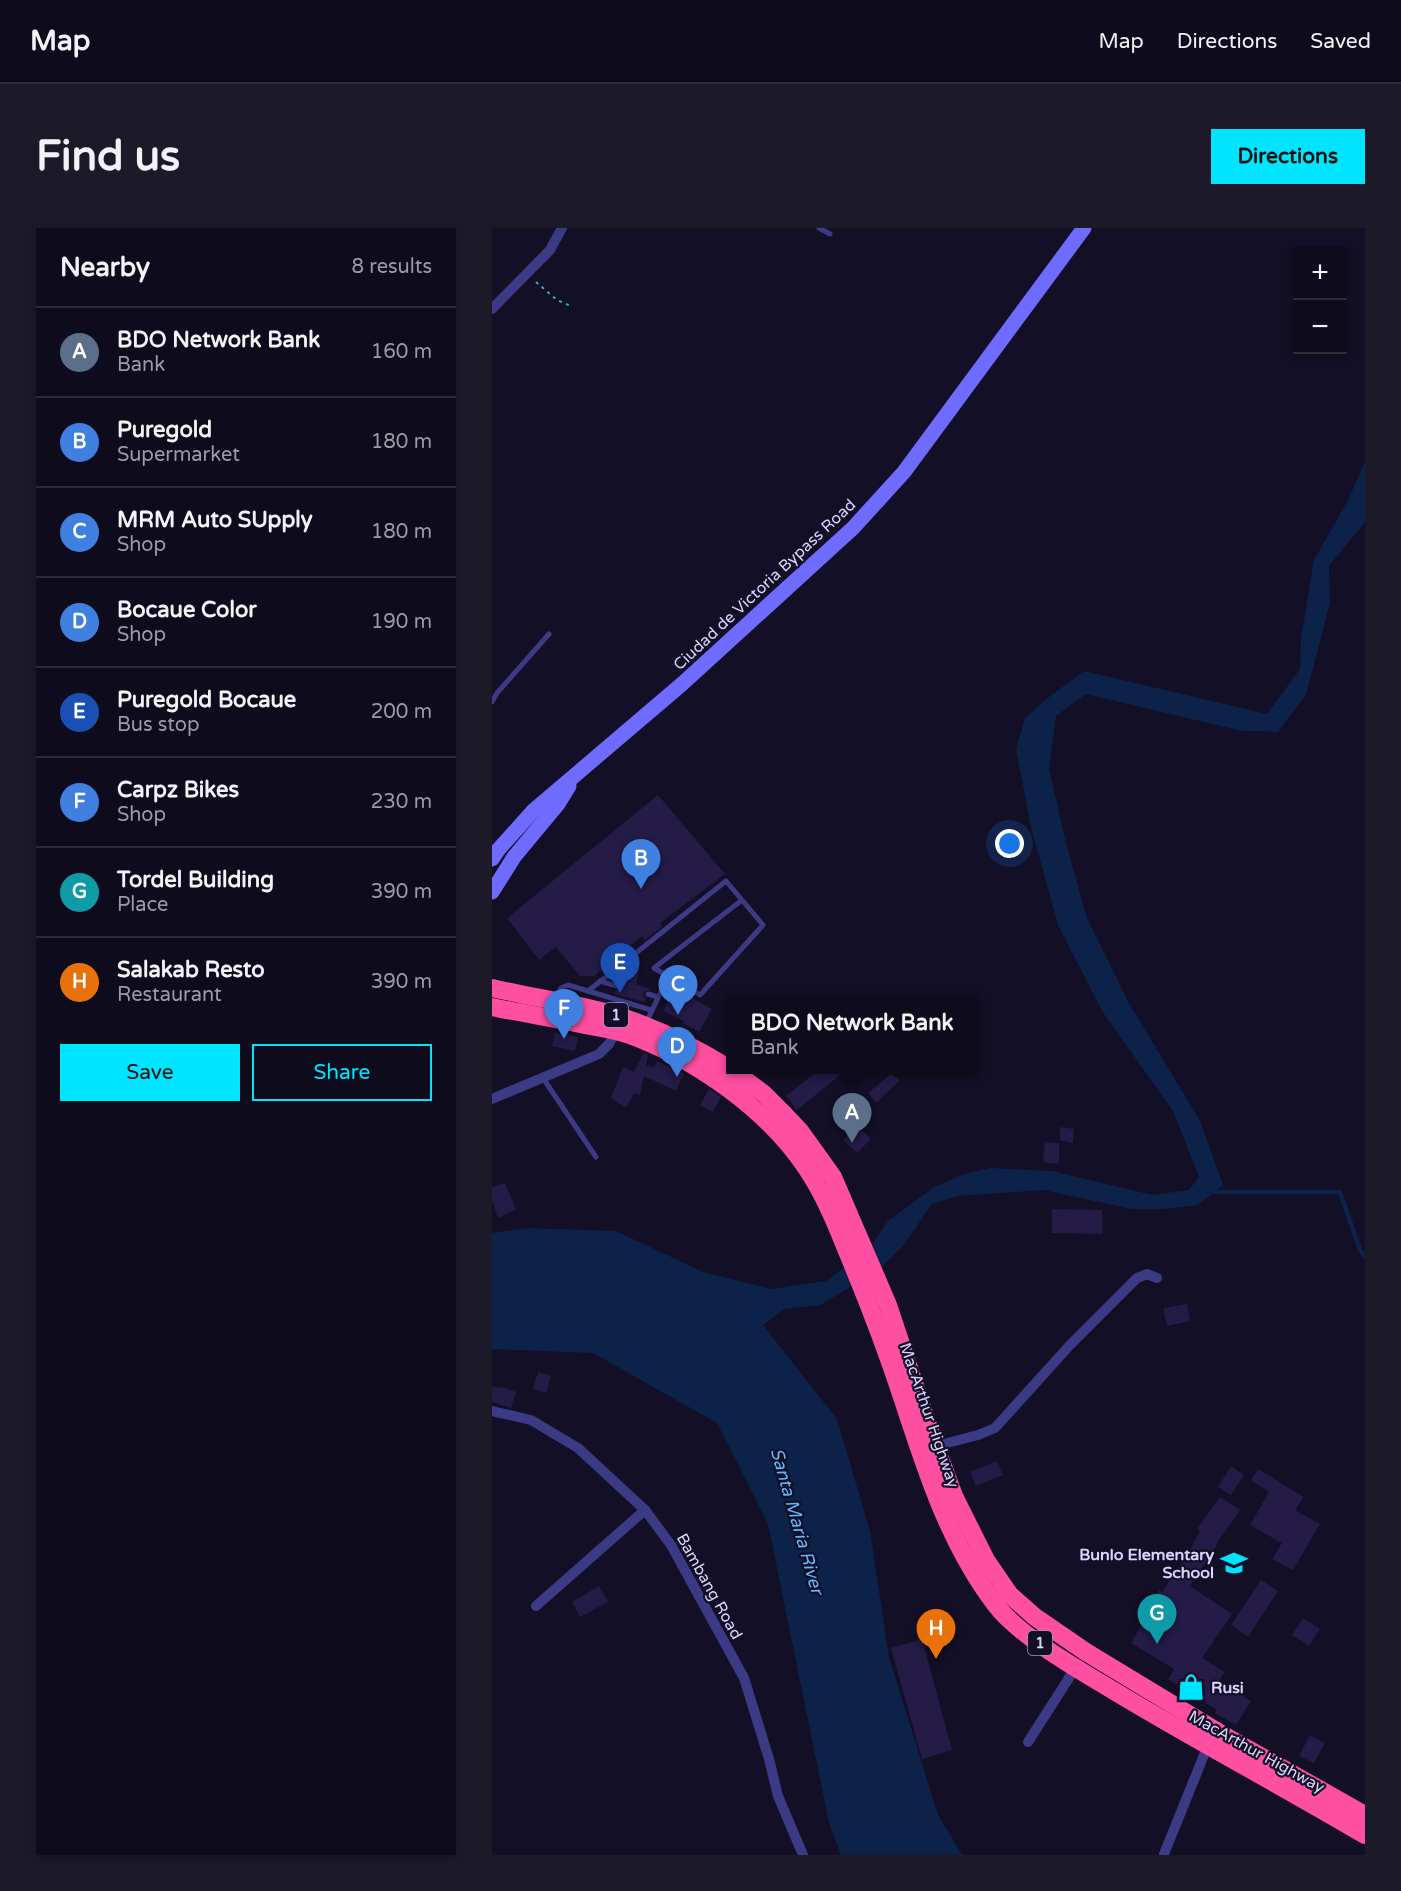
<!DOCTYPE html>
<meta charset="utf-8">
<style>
:root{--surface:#0e0b1c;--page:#1c1929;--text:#f1f3f6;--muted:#9b9ba3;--line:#2e2b3b;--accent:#00e5ff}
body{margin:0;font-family:"Varela Round",sans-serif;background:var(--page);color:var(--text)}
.controls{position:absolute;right:18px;top:18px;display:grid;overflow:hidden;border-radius:0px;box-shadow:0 3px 9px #0003}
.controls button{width:54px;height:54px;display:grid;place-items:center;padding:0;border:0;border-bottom:2px solid var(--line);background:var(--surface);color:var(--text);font:30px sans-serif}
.you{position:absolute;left:518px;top:616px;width:21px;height:21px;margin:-15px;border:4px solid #fff;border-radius:50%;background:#1a73e8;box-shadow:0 0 0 9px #1a73e833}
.badge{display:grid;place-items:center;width:39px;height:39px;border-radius:50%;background:var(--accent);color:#fff;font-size:20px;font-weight:700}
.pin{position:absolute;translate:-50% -50px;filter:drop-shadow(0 2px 3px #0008)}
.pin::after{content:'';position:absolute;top:32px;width:21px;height:18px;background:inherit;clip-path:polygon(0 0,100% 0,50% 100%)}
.popup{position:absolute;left:234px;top:768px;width:252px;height:78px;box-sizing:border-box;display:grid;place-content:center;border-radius:0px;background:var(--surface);filter:drop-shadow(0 2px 4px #0005);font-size:20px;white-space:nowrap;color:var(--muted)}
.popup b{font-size:22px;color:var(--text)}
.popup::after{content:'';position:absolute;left:50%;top:100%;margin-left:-12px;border:12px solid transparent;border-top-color:var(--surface)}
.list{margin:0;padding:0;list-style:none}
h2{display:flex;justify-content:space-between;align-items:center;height:78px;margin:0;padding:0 24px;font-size:26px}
h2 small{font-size:20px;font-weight:400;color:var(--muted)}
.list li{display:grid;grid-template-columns:39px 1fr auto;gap:18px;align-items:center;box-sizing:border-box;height:90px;padding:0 24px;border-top:2px solid var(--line)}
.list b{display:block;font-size:22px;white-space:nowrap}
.list p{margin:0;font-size:20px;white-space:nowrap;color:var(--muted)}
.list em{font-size:20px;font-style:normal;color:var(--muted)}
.actions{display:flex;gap:12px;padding:18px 24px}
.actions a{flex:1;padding:14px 0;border:2px solid var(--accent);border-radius:0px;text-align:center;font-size:21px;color:var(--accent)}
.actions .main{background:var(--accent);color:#111}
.map{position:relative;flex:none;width:873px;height:1627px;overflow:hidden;border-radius:0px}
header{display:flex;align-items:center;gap:36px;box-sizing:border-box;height:84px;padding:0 30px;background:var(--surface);border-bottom:2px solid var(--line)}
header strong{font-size:28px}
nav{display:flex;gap:33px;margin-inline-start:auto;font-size:21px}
.intro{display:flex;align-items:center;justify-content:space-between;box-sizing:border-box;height:144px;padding:0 36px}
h1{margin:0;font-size:42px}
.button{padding:15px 27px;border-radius:0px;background:var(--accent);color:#111;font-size:21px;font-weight:700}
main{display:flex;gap:36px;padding:0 36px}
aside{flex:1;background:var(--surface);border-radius:0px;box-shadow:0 3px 9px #0003}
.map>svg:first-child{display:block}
.water{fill:#0c2248}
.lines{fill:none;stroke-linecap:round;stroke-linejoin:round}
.stream{stroke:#0c2248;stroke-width:4.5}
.building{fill:#241b47}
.path{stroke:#2fb8b0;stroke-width:2;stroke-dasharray:3 4.5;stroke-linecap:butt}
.lane{stroke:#3d3a85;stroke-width:5}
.street{stroke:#3d3a85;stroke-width:10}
.secondary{stroke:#6f6bff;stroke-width:15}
.highway{stroke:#ff4fa3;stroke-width:18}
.labels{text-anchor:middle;stroke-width:4.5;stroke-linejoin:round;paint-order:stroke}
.shield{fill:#130f26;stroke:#9e99be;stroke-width:1.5}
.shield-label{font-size:15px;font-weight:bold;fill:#d9d4ff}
.street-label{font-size:16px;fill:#d9d4ff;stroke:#130f26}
.poi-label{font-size:16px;font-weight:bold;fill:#d9d4ff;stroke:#130f26;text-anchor:end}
.water-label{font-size:18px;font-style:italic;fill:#62b6ff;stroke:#130f26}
</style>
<header>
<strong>Map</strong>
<nav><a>Map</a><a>Directions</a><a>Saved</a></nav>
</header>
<div class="intro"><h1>Find us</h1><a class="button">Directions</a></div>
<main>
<aside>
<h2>Nearby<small>8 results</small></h2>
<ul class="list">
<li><span class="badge" style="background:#5c6f8a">A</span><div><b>BDO Network Bank</b><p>Bank</p></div><em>160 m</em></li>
<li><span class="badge" style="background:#3f7fe0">B</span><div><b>Puregold</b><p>Supermarket</p></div><em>180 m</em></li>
<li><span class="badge" style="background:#3f7fe0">C</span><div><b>MRM Auto SUpply</b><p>Shop</p></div><em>180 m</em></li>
<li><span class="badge" style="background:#3f7fe0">D</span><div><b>Bocaue Color</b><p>Shop</p></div><em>190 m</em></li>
<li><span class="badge" style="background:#1a4fb4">E</span><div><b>Puregold Bocaue</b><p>Bus stop</p></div><em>200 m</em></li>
<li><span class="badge" style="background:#3f7fe0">F</span><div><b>Carpz Bikes</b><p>Shop</p></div><em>230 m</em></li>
<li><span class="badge" style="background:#0f9aa8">G</span><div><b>Tordel Building</b><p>Place</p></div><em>390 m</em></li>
<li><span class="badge" style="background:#e8710a">H</span><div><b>Salakab Resto</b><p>Restaurant</p></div><em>390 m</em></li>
</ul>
<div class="actions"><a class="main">Save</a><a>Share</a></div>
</aside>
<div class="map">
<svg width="873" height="1627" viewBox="0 0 873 1627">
<rect width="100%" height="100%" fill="#130f26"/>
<path class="water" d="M873 233V294L837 338 838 375 814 467 786 504 750 503 594 466 564 488 557 541 575 619 595 690 637 775 708 893 731 957 706 977 673 981H639L552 962 466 968 440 976 411 1018 384 1044 328 1077 292 1081 271 1097 345 1191 378 1303 397 1429 446 1587 470 1627H349L337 1595 276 1296 225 1195 101 1125 0 1121V1005L35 1000 124 1003 211 1044 279 1061 334 1053 376 1022 396 993 442 959 472 946 498 940 560 943 660 967 697 962 707 949 681 883 610 783 566 697 539 599 524 521 533 490 557 469 592 443 775 486 808 441 809 411 822 332 857 270Z"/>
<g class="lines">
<path class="stream" d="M716 964H848L868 1022 873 1029"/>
</g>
<g class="building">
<path d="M166 567 233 646 168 695 170 698 153 712 150 708 102 748H88L64 719 47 732 15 690Z"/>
<path d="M134 730 137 733H142L148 741 144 756 158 761 152 764 151 768 154 771 153 774 122 766 123 763 129 760 130 756 126 753 134 738Z"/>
<path d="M182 760 220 781 207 804 191 795 192 793 172 783Z"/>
<path d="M63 804 86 809 83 823 60 818Z"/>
<path d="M152 825 156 827 154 837 162 840 165 833 192 845 184 863 152 848 148 867 142 865 134 880 119 870 131 839 142 844Z"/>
<path d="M327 842H354L305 882 294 868Z"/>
<path d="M399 846 408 852 384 875 376 865Z"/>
<path d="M217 861 229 869 221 884 208 877Z"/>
<path d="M365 898 379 911 365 925 351 912Z"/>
<path d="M568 899 582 901 581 915 568 912Z"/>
<path d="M553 914 567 915V936L551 934Z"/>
<path d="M13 955 24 981 6 990 0 972V959Z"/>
<path d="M560 981 610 982 611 1006 560 1005Z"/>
<path d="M695 1076 698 1093 675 1098 671 1080Z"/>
<path d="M46 1144 59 1148 54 1165 41 1161Z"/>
<path d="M0 1158 7 1160 8 1158 24 1164 19 1180 0 1174Z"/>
<path d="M505 1233 511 1247 484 1258 478 1244Z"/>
<path d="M739 1238 752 1247 739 1267 726 1259Z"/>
<path d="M766 1241 812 1269 803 1282 828 1296 801 1342 780 1331 790 1315 758 1297 777 1264 759 1252Z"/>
<path d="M728 1269 748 1282 727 1312 715 1336 713 1335 698 1358 740 1386 710 1430 733 1444 727 1453 759 1473 744 1497 723 1485 725 1482 676 1451 682 1441 639 1415 656 1386 654 1384 667 1362 670 1364 697 1324 708 1303 705 1301Z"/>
<path d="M769 1352 786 1363 756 1409 739 1397Z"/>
<path d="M107 1358 116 1374 88 1389 80 1374Z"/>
<path d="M811 1390 828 1401 817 1418 800 1407Z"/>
<path d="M430 1411 460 1522 430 1531 399 1420Z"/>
<path d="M818 1507 833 1515 822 1535 807 1528Z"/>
</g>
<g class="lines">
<path class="path" d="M44 54 65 72 79 78"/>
<g class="lane">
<path d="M327 0 338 6"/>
<path d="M0 474 5 465 57 406"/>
<path d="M139 729 234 653 271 697 208 767 162 740 250 672"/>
<path d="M108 753 125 758"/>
<path d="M96 763 129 737"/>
<path d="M156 766 166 769"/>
<path d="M65 769 69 760 76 757 159 782"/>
<path d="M155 793 176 749"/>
<path d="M51 850 104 929"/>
</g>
<g class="street">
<path d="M0 81 58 22 70 0"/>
<path d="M0 871 107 826 117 816 126 799"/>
<path d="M0 1183 39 1192 86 1220 153 1282 179 1317 252 1450 277 1531 286 1568 311 1627"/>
<path d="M440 1219 486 1207 503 1200 578 1117 645 1050 655 1046 665 1050"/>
<path d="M44 1378 153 1282"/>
<path d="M536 1514 586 1436"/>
<path d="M672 1626 712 1527 720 1514"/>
</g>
<g class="secondary">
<path d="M0 631 6 622 41 583 190 456 361 300 412 244 592 0"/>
<path d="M0 664 22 629 66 576 77 558"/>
</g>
<g class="highway">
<path d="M0 760C43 770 88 776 130 789 169 802 204 820 238 841"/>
<path d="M0 779C29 785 59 790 88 796 105 799 123 802 138 807 205 832 276 882 315 941 333 968 345 998 357 1028 377 1076 395 1123 411 1172 434 1243 458 1317 503 1376 528 1409 587 1442 622 1463 705 1513 790 1558 873 1607"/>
<path d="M240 842 272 866 289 883 308 903 341 949 396 1077 439 1206 462 1268 494 1332 518 1367 543 1389 594 1424 726 1504 873 1587"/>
</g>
</g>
<defs>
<symbol id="school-bare" viewBox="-9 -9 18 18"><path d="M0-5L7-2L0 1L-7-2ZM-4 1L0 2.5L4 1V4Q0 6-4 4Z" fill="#00e5ff" stroke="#130f26" stroke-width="2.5" paint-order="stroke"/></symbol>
<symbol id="shop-bare" viewBox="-9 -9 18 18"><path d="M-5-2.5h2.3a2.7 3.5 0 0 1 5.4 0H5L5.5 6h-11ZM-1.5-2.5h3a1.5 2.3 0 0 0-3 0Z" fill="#00e5ff" stroke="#130f26" stroke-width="2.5" paint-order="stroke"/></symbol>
</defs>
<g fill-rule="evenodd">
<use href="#school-bare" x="723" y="1316" width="38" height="38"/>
<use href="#shop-bare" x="680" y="1440" width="38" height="38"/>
</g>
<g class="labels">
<g class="shield">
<rect x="112" y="775" width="24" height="24" rx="4.5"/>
<rect x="536" y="1403" width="24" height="24" rx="4.5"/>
</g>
<g class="shield-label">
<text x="124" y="792">1</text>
<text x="548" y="1420">1</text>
</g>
<g class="street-label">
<text transform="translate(272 356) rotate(-43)" y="6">Ciudad de Victoria Bypass Road</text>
<text transform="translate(438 1187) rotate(71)" y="6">MacArthur Highway</text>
<text transform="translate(218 1358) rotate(61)" y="6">Bambang Road</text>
<text transform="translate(765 1523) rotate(29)" y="6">MacArthur Highway</text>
</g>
<g class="poi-label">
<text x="722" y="1332">Bunlo Elementary<tspan x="722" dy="18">School</tspan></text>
<text x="719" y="1465" text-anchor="start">Rusi</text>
</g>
<g class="water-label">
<text transform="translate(305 1293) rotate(74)" y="6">Santa Maria River</text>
</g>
</g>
</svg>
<div class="controls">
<button>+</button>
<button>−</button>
</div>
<div class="you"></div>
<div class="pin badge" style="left:360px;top:915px;background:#5c6f8a">A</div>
<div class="popup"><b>BDO Network Bank</b>Bank</div>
<div class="pin badge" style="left:149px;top:661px;background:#3f7fe0">B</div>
<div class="pin badge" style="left:186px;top:787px;background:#3f7fe0">C</div>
<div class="pin badge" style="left:185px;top:849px;background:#3f7fe0">D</div>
<div class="pin badge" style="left:128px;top:765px;background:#1a4fb4">E</div>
<div class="pin badge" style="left:72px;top:811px;background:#3f7fe0">F</div>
<div class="pin badge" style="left:665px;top:1416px;background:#0f9aa8">G</div>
<div class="pin badge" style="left:444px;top:1431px;background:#e8710a">H</div>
</div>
</main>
